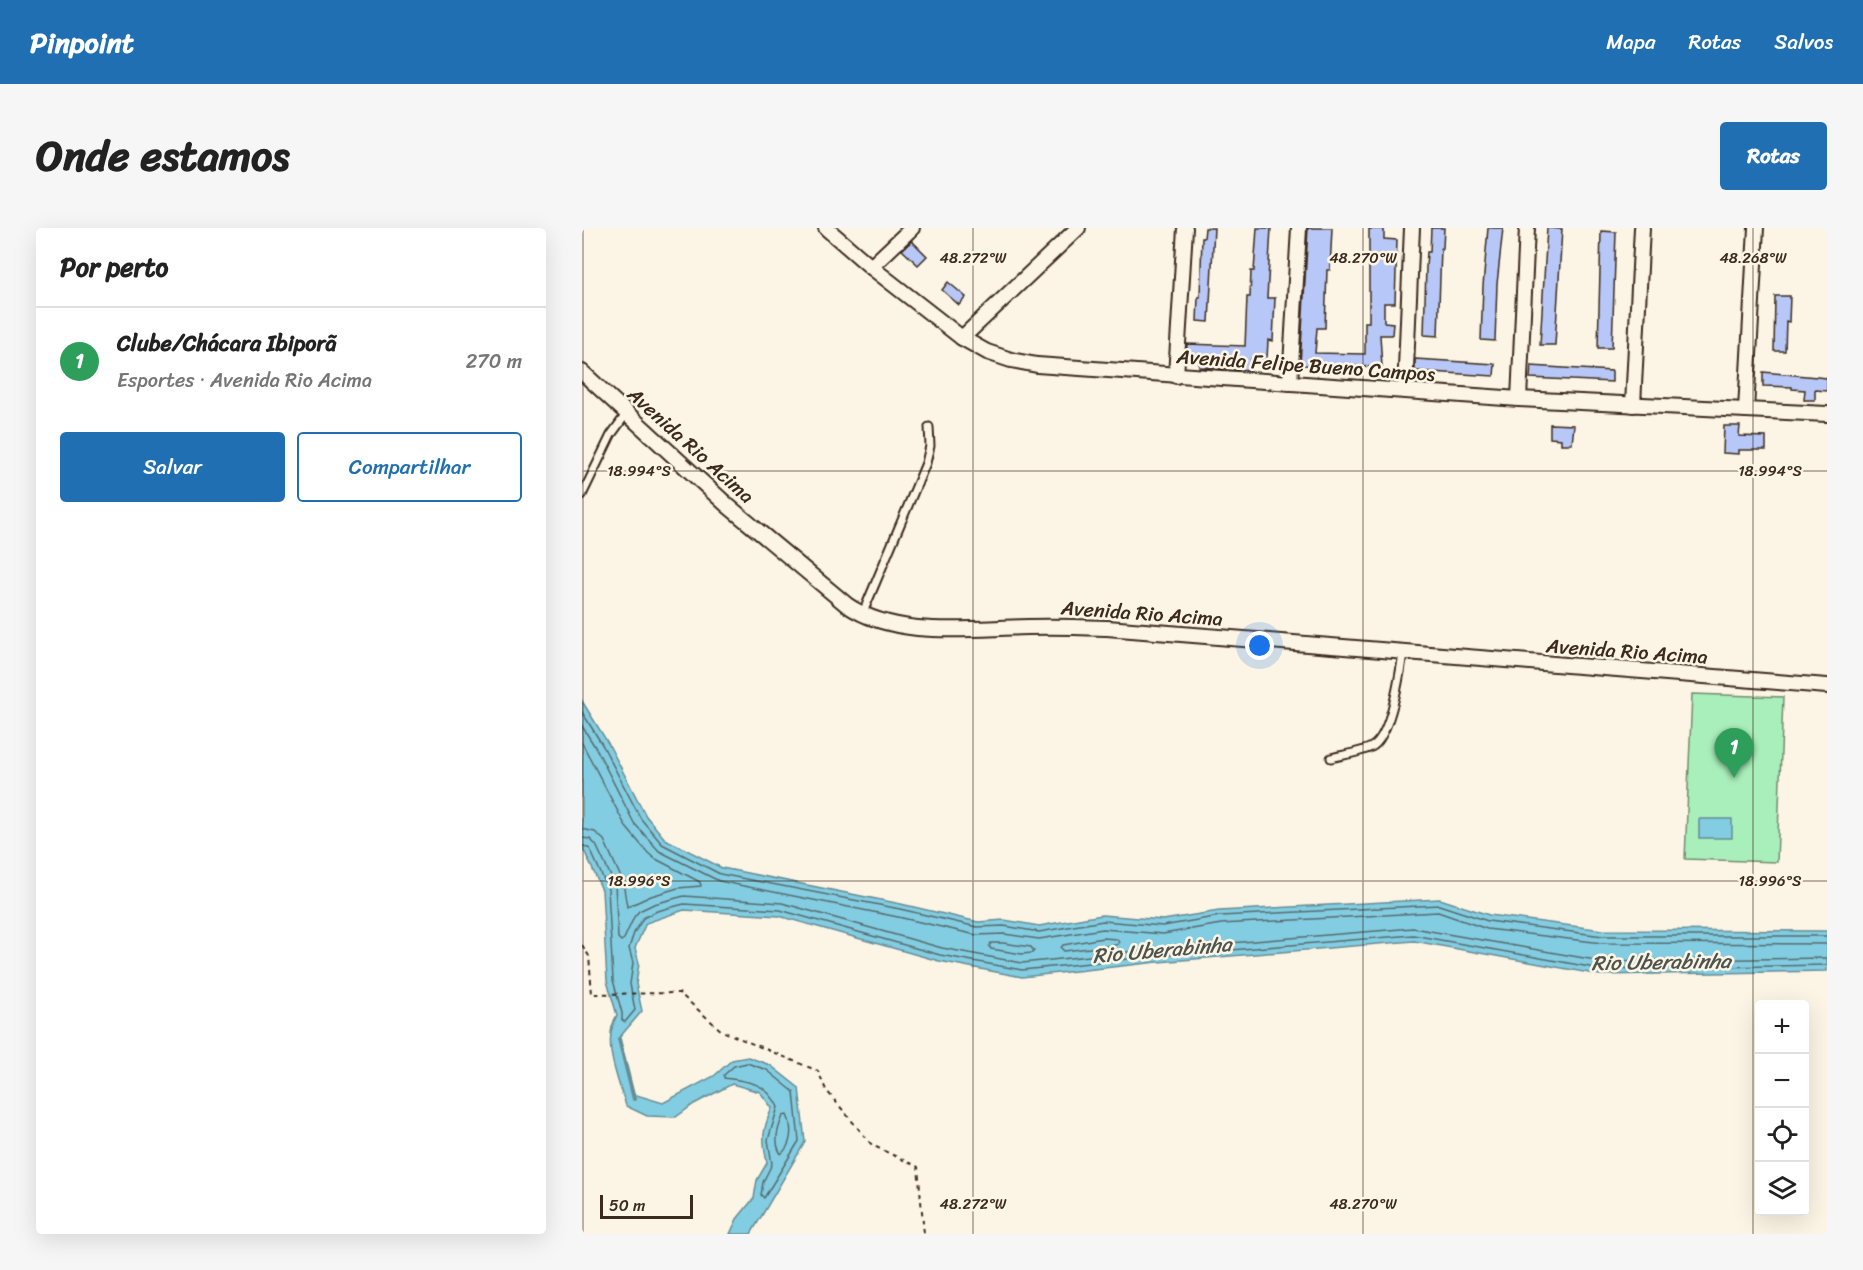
<!DOCTYPE html>
<html lang="pt">
<meta charset="utf-8">
<style>
:root{--surface:#fff;--page:#f6f6f6;--text:#222;--muted:#767676;--line:#e0e0e0;--accent:#1f6fb2}
body{margin:0;font-family:Sriracha,sans-serif;background:var(--page);color:var(--text)}
.controls{position:absolute;right:18px;bottom:18px;display:grid;overflow:hidden;border-radius:6px;box-shadow:0 6px 24px #0002}
.controls button{width:54px;height:54px;display:grid;place-items:center;padding:0;border:0;border-bottom:2px solid var(--line);background:var(--surface);color:var(--text);font:30px sans-serif}
.scale{position:absolute;left:18px;bottom:15px;width:93px;box-sizing:border-box;padding-left:6px;border:3px solid #3b2a1e;border-top:0;font-size:16px;line-height:21px;white-space:nowrap;color:#3b2a1e;-webkit-text-stroke:4px #fcf5e5;paint-order:stroke}
.you{position:absolute;left:678px;top:418px;width:21px;height:21px;margin:-15px;border:4px solid #fff;border-radius:50%;background:#1a73e8;box-shadow:0 0 0 9px #1a73e833}
.badge{display:grid;place-items:center;width:39px;height:39px;border-radius:50%;background:var(--accent);color:#fff;font-size:20px;font-weight:700}
.pin{position:absolute;translate:-50% -50px;filter:drop-shadow(0 2px 3px #0008)}
.pin::after{content:'';position:absolute;top:32px;width:21px;height:18px;background:inherit;clip-path:polygon(0 0,100% 0,50% 100%)}
.list{margin:0;padding:0;list-style:none}
h2{display:flex;justify-content:space-between;align-items:center;height:78px;margin:0;padding:0 24px;font-size:26px}
h2 small{font-size:20px;font-weight:400;color:var(--muted)}
.list li{display:grid;grid-template-columns:39px 1fr auto;gap:18px;align-items:center;box-sizing:border-box;height:108px;padding:0 24px;border-top:2px solid var(--line)}
.list b{display:block;font-size:22px;white-space:nowrap}
.list p{margin:0;font-size:20px;white-space:nowrap;color:var(--muted)}
.list em{font-size:20px;font-style:normal;color:var(--muted)}
.actions{display:flex;gap:12px;padding:18px 24px}
.actions a{flex:1;padding:14px 0;border:2px solid var(--accent);border-radius:6px;text-align:center;font-size:21px;color:var(--accent)}
.actions .main{background:var(--accent);color:#fff}
.icon{flex:none;width:33px;height:33px;fill:none;stroke:currentColor;stroke-width:2;stroke-linecap:round;stroke-linejoin:round}
.map{position:relative;flex:none;width:1245px;height:1006px;overflow:hidden;border-radius:6px}
header{display:flex;align-items:center;gap:36px;box-sizing:border-box;height:84px;padding:0 30px;background:var(--accent);color:#fff}
header strong{font-size:28px}
nav{display:flex;gap:33px;margin-inline-start:auto;font-size:21px}
.intro{display:flex;align-items:center;justify-content:space-between;box-sizing:border-box;height:144px;padding:0 36px}
h1{margin:0;font-size:42px}
.button{padding:15px 27px;border-radius:6px;background:var(--accent);color:#fff;font-size:21px;font-weight:700}
main{display:flex;gap:36px;padding:0 36px}
aside{flex:1;background:var(--surface);border-radius:6px;box-shadow:0 6px 24px #0002}
.map>svg:first-child{display:block}
.green{fill:#a9efbb;stroke:#728c6c;stroke-width:1.5}
.water{fill:#82cde2;stroke:#668c94;stroke-width:1.5}
.lines{fill:none;stroke-linecap:round;stroke-linejoin:round}
.shore{stroke:#576b6c;stroke-width:1.5}
.stream{stroke:#668c94;stroke-width:4}
.building{fill:#b7c7f7;stroke:#3b2a1e;stroke-width:1.5}
.service-casing{stroke:#3b2a1e;stroke-width:11}
.minor-casing{stroke:#3b2a1e;stroke-width:18}
.path{stroke:#3b2a1e;stroke-width:2;stroke-dasharray:4.5 4.5;stroke-linecap:butt}
.service{stroke:#fcf5e5;stroke-width:7}
.minor{stroke:#fcf5e5;stroke-width:14}
.ticks{fill:none;stroke:#3b2a1e;stroke-width:1.5;stroke-opacity:0.45}
.labels{text-anchor:middle;stroke-width:5;stroke-linejoin:round;paint-order:stroke}
.street-label{font-size:20px;fill:#3b2a1e;stroke:#fcf5e5}
.water-label{font-size:21px;font-style:italic;fill:#4d534f;stroke:#fcf5e5}
.ticks-label{font-size:15px;text-anchor:middle;fill:#3b2a1e;stroke:#fcf5e5;stroke-width:5;stroke-linejoin:round;paint-order:stroke}
</style>
<header>
<strong>Pinpoint</strong>
<nav><a>Mapa</a><a>Rotas</a><a>Salvos</a></nav>
</header>
<div class="intro"><h1>Onde estamos</h1><a class="button">Rotas</a></div>
<main>
<aside>
<h2>Por perto<small></small></h2>
<ul class="list">
<li><span class="badge" style="background:#2e9e5b">1</span><div><b>Clube/Chácara Ibiporã</b><p>Esportes · Avenida Rio Acima</p></div><em>270 m</em></li>
</ul>
<div class="actions"><a class="main">Salvar</a><a>Compartilhar</a></div>
</aside>
<div class="map">
<svg width="1245" height="1006" viewBox="0 0 1245 1006">
<rect width="100%" height="100%" fill="#fcf5e5"/>
<filter id="ink" filterUnits="userSpaceOnUse"><feTurbulence type="fractalNoise" baseFrequency=".0167" numOctaves="2"/><feDisplacementMap in="SourceGraphic" scale="12" xChannelSelector="R" yChannelSelector="G"/><feConvolveMatrix kernelMatrix="1 2 1 2 8 2 1 2 1" color-interpolation-filters="sRGB"/></filter>
<g filter="url(#ink)">
<path class="green" d="M1110 466 1201 469 1195 634 1103 631Z"/>
<g class="water">
<path d="M0 473 26 515 64 588 83 611 140 640 319 676 396 694 422 692 457 698 520 687 581 692 637 683 858 671 907 687 1021 702 1245 703V743L1018 747 832 713 576 734 440 749 357 733 197 688 102 682 64 695 53 720 57 735 54 756 60 783 37 810 51 866 81 875 132 848 150 832 166 829 188 837 217 860 223 914 169 1006H148L155 991 172 970 175 952 185 935C180 910 180 903 190 880L178 864 150 856 112 876 94 889 65 888 44 878C36 850 19 814 35 787L25 753 20 662 0 618Z"/>
<rect x="1117" y="591" width="33" height="19"/>
</g>
<g class="lines">
<g class="shore">
<path d="M0 484 21 518 59 591 80 616 138 646 318 681 395 699 422 698 457 704 521 693 581 698 638 688 857 677 906 693 1021 708H1245"/>
<path d="M0 498 15 522 52 595 77 623 137 653 316 689 394 707 422 706 457 711 521 701 581 706 639 696 856 684 905 701 1020 715 1245 716"/>
<path d="M0 515 44 599 66 625 72 630 118 654 119 658 96 660 69 668 45 679 41 654 22 612 13 604 0 601"/>
<path d="M0 610 8 611 14 617 33 657 36 710 39 713 42 711 52 689 57 683 72 676 102 668 200 675 360 720 440 735 575 721 831 700 1019 733 1245 730"/>
<path d="M0 617 8 621 26 661 31 752 40 785V792L43 794 53 782 48 756 51 735 47 720 52 705 61 690 75 683 102 676 198 682 358 727 440 742 575 728 831 707 1019 741 1245 737"/>
<path d="M521 710 535 711 537 715 534 717 482 723 479 720 481 717Z"/>
<path d="M409 715H421L449 719 452 723 450 725 440 726 409 721 407 718Z"/>
<path d="M165 835 185 842 212 864 217 913 182 970 179 967 181 954 190 936 186 912 196 879C184 854 166 853 142 850V847L152 838Z"/>
<path d="M205 887C211 900 210 917 199 926 191 914 196 900 201 888Z"/>
</g>
<path class="stream" d="M37 811 52 871"/>
</g>
<g class="building">
<path d="M623 0H632L627 94 615 93 616 69H618L620 10H622Z"/>
<path d="M675 0H689L685 70H693L691 113 686 112 685 131H669V142L617 139V128H604L605 116 663 118 665 69H668L669 43H672Z"/>
<path d="M726 0H750L748 42H745L743 100H735L733 125 783 126V94H787V1H802V11L815 12 813 75H802V94L811 95 810 107H798L800 139 718 137Z"/>
<path d="M849 0H862L861 20H859L856 108 842 107 844 39 845 24H848Z"/>
<path d="M906 0H921L915 56 913 113 899 112 901 58Z"/>
<path d="M965 0 980 1 973 117H958Z"/>
<path d="M1019 3 1034 4 1030 120H1016Z"/>
<path d="M330 13 345 28 336 37 320 22Z"/>
<path d="M366 54 384 69 377 77 360 62Z"/>
<path d="M1193 68H1208L1207 94 1204 93 1203 123H1192Z"/>
<path d="M833 131 913 136 912 148 833 143Z"/>
<path d="M949 138 1030 143V154L948 150Z"/>
<path d="M1181 144 1245 150V163L1233 162V172H1222L1223 162 1210 161V159L1181 158Z"/>
<path d="M968 196 992 197 990 216H979V211L968 210Z"/>
<path d="M1142 198H1158L1157 208 1184 209V222H1157V226L1141 225Z"/>
</g>
<g class="lines">
<defs>
<g id="service">
<path d="M0 267 29 207 45 185"/>
<path d="M280 387 344 235 348 218 347 199"/>
<path d="M749 530C760 527 782 524 791 518 809 506 818 446 821 425"/>
</g>
<g id="minor">
<path d="M244 0 289 39 380 110 405 124 429 132 455 137 937 171 1245 186"/>
<path d="M289 39 330 0"/>
<path d="M380 110 496 0"/>
<path d="M0 144 145 277 265 377C315 411 387 400 446 399 472 398 498 399 525 400L1245 458"/>
<path d="M594 148 603 0"/>
<path d="M708 155 717 0"/>
<path d="M823 163 830 0"/>
<path d="M937 171 945 0"/>
<path d="M1051 177 1060 0"/>
<path d="M1164 182 1174 0"/>
</g>
</defs>
<use href="#service" class="service-casing"/>
<use href="#minor" class="minor-casing"/>
<path class="path" d="M0 717 7 728 10 766 97 765 140 803 236 843 244 862 290 917 336 939 342 1006"/>
<use href="#service" class="service"/>
<use href="#minor" class="minor"/>
</g>
</g>
<path class="ticks" d="M1 0V1006M391 0V1006M781 0V1006M1171 0V1006M0 243H1245M0 653H1245"/>
<g class="labels">
<g class="street-label">
<text transform="translate(724 137) rotate(4)" y="7">Avenida Felipe Bueno Campos</text>
<text transform="translate(109 217) rotate(42)" y="7">Avenida Rio Acima</text>
<text transform="translate(560 385) rotate(4)" y="7">Avenida Rio Acima</text>
<text transform="translate(1045 423) rotate(4)" y="7">Avenida Rio Acima</text>
</g>
<g class="water-label">
<text transform="translate(580 722) rotate(-5)" y="7">Rio Uberabinha</text>
<text transform="translate(1079 734) rotate(-1)" y="7">Rio Uberabinha</text>
</g>
</g>
<g class="ticks-label">
<text x="391" y="35">48.272°W</text>
<text x="781" y="35">48.270°W</text>
<text x="1171" y="35">48.268°W</text>
<text x="57" y="248">18.994°S</text>
<text x="1188" y="248">18.994°S</text>
<text x="57" y="658">18.996°S</text>
<text x="1188" y="658">18.996°S</text>
<text x="391" y="981">48.272°W</text>
<text x="781" y="981">48.270°W</text>
</g>
</svg>
<div class="controls">
<button>+</button>
<button>−</button>
<button><svg class="icon" aria-label="locate" viewBox="0 0 24 24"><circle cx="12" cy="12" r="6"/><path d="M12 2v4M12 18v4M2 12h4M18 12h4"/></svg></button>
<button><svg class="icon" aria-label="layers" viewBox="0 0 24 24"><path d="M12 4l9 5-9 5-9-5zM3 14l9 5 9-5"/></svg></button>
</div>
<div class="scale">50 m</div>
<div class="you"></div>
<div class="pin badge" style="left:1152px;top:550px;background:#2e9e5b">1</div>
</div>
</main>
